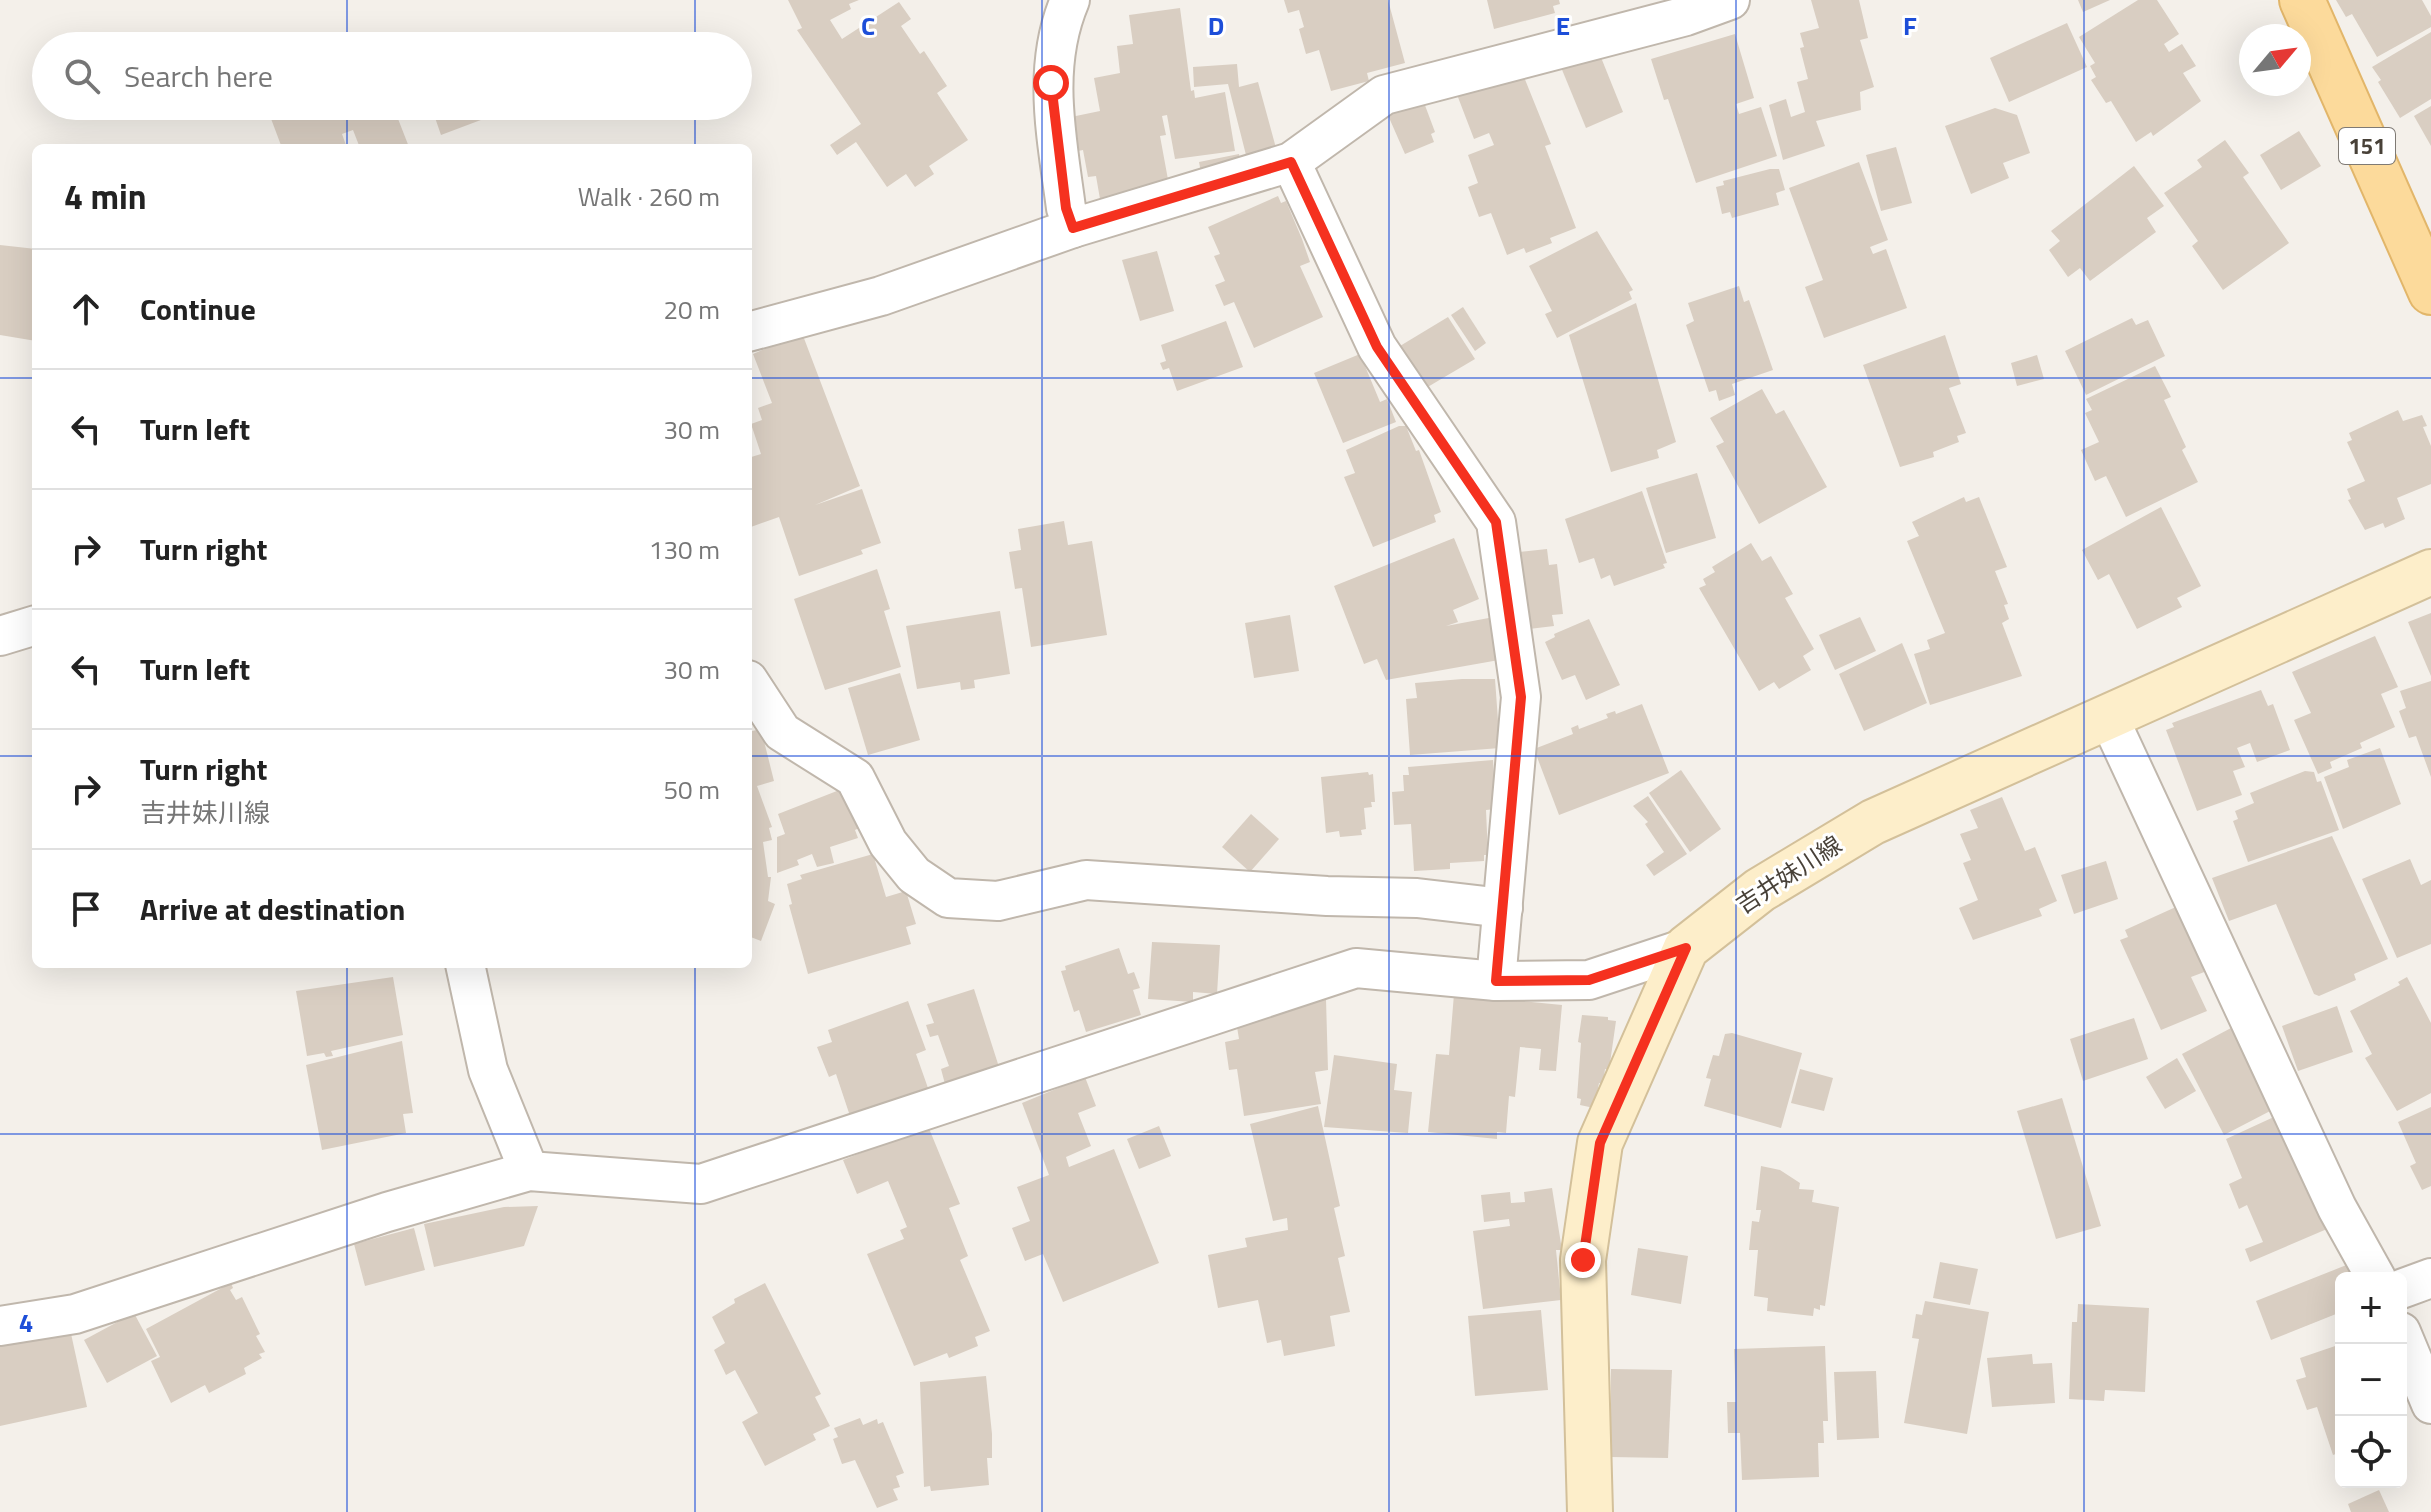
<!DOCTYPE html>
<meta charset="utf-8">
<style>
:root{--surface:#fff;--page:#f2f2f2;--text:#222;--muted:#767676;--line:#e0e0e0}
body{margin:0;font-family:"Titillium Web","Noto Sans JP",sans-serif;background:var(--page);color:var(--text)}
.controls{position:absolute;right:24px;bottom:24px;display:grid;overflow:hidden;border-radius:12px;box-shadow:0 8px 32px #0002}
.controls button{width:72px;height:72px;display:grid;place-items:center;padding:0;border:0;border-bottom:2px solid var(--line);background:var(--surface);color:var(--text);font:40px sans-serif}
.compass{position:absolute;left:2239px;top:24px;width:72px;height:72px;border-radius:50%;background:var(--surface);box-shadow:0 8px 32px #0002;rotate:61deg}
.stop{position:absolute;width:24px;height:24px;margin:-18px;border:6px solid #f5311f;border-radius:50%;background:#fff}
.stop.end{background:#f5311f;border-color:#fff;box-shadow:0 2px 8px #0008}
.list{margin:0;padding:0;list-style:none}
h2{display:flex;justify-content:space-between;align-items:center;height:104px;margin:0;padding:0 32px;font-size:34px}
h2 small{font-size:26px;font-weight:400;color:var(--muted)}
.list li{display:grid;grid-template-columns:52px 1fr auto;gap:24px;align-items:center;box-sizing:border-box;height:120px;padding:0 32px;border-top:2px solid var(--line)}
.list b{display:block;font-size:30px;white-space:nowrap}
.list p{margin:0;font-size:26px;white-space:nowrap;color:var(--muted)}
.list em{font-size:26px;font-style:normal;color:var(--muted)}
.icon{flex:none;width:44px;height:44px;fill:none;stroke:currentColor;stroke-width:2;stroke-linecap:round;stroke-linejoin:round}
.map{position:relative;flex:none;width:2431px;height:1512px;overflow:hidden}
.search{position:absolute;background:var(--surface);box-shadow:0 8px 32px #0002;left:32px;top:32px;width:720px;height:88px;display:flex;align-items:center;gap:20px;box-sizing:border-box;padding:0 28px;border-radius:44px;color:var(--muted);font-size:30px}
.panel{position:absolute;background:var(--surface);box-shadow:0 8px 32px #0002;left:32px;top:144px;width:720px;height:824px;border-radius:12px}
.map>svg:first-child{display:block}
.building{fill:#d9cec2}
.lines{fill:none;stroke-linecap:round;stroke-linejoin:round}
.minor-casing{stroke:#c0b7ac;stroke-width:42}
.secondary-casing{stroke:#d3c09a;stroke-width:48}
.primary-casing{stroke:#e2b66a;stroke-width:48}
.minor{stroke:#fff;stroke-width:38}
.secondary{stroke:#fdeeca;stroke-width:44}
.primary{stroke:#fcda9b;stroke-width:44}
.route{stroke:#f5311f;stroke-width:10}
.grid{fill:none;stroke:#1d4ed8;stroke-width:2;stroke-opacity:0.55}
.labels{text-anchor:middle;stroke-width:6;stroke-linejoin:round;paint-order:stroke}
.shield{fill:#fff;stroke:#7f7a74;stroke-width:2}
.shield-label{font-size:22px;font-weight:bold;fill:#484138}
.street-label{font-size:24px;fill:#484138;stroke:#fff}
.grid-label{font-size:26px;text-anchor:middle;font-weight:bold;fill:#1d4ed8;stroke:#fff;stroke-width:6;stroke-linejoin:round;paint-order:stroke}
</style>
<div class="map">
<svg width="2431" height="1512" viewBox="0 0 2431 1512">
<rect width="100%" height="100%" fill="#f4f0ea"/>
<g class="building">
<path d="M788 0H859L849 4 851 9 830 20 842 39 899 2 911 19 901 26 920 54 924 51 947 86 937 93 968 140 929 166 934 174 915 187 906 174 887 187 856 142 837 155 830 145 861 124 797 30 802 28Z"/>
<path d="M1284 0H1388L1405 63 1367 73 1369 81 1331 91 1319 50 1306 54 1299 29 1304 27 1299 10 1288 13Z"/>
<path d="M1487 0H1559L1560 4 1553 6 1555 13 1494 29Z"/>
<path d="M1811 0H1859L1868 38 1860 40 1874 87 1860 92 1861 110 1816 121 1825 146 1783 160 1769 105 1786 99 1791 117 1805 112 1797 82 1808 79 1800 48 1804 47 1800 33 1819 28Z"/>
<path d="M2078 0H2110L2083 12Z"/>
<path d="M2138 0H2157L2179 34 2164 44 2169 52 2182 44 2196 66 2183 73 2201 101 2153 136 2151 132 2136 142 2111 101 2106 103 2091 80 2096 77 2090 66 2095 63 2079 37Z"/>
<path d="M2336 0H2422L2431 16V27L2377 57 2352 14 2346 17Z"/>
<path d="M1180 8 1191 91 1194 90 1195 98 1225 92 1235 151 1175 159 1167 115 1162 116 1166 135 1160 136 1169 185 1100 199 1096 176 1088 177 1083 150 1078 151 1071 117 1100 111 1094 78 1120 73 1117 46 1133 44 1129 15Z"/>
<path d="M2067 23 2087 67 2009 102 1990 58Z"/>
<path d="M2431 32V99L2400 118 2378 82 2381 80 2372 67Z"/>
<path d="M1735 34 1754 98 1736 104 1739 114 1761 107 1777 156 1696 183 1668 99 1664 100 1651 59Z"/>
<path d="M1596 45 1623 112 1586 128 1558 60Z"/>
<path d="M1237 64 1239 87 1258 82 1276 148 1246 155 1228 84 1194 87 1193 67Z"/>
<path d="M1520 67 1551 144 1545 146 1576 228 1550 238 1552 243 1526 253 1524 248 1507 255 1491 213 1479 217 1468 187 1478 183 1468 155 1494 145 1489 133 1474 139 1456 92Z"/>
<path d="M1423 100 1435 132 1431 134 1434 142 1405 154 1387 113Z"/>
<path d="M271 106H393L409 147 360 148 353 130 342 134 347 148H282L267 108Z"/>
<path d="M431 106H518L441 135Z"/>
<path d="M2431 106V146L2414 116Z"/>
<path d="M1995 108 2017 115 2030 153 2003 163 2009 178 1971 194 1945 126Z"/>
<path d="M2299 131 2321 166 2281 190 2260 155Z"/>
<path d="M2225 140 2249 173 2243 177 2289 243 2223 290 2192 246 2198 241 2164 193 2202 167 2197 160Z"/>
<path d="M1896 147 1912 203 1881 211 1866 155Z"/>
<path d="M1239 154 1241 166 1201 173 1199 162Z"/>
<path d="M1859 162 1888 240 1870 247 1873 254 1886 249 1907 308 1824 338 1805 287 1823 280 1789 188Z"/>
<path d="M2134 166 2164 206 2147 218 2156 232 2090 281 2080 268 2068 277 2049 250 2060 241 2051 231Z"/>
<path d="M1770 169H1779L1785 190 1776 193 1779 205 1732 218 1730 212 1722 214 1716 187 1724 185 1723 181Z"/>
<path d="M1278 196 1281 203 1286 201 1302 239 1310 262 1300 266 1323 317 1254 348 1234 302 1224 306 1215 285 1225 281 1214 256 1220 254 1208 227Z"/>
<path d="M1597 231 1633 290 1629 292 1632 299 1557 338 1545 314 1552 311 1529 266Z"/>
<path d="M0 245 36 249V341L0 335Z"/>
<path d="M1157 251 1174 311 1140 321 1122 260Z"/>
<path d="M1739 286 1744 302 1749 300 1773 370 1732 384 1735 395 1719 401 1716 390 1709 392 1686 325 1694 321 1688 303Z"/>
<path d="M1636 303 1676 442 1657 450 1659 458 1611 472 1569 335Z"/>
<path d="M1463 307 1486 343 1475 351 1451 315Z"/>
<path d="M1448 317 1475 359 1426 388 1400 346Z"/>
<path d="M2132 318 2136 325 2148 320 2165 356 2086 395 2065 351Z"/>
<path d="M1226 321 1243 367 1177 391 1169 368 1163 370 1160 363 1166 361 1161 345Z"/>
<path d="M802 333 860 486 815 505 862 489 881 543 861 550 863 554 799 576 779 517 748 528V458L761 454 751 424 762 420 758 408 772 403 753 354Z"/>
<path d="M1945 335 1961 384 1949 388 1966 433 1957 436 1959 442 1933 452 1934 457 1900 467 1863 365Z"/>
<path d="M1360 354 1380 402 1387 399 1396 422 1343 443 1314 373Z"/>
<path d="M2037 355 2044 379 2017 386 2011 363Z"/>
<path d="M2155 366 2171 397 2164 400 2186 447 2182 450 2198 482 2126 517 2106 476 2095 481 2081 450 2099 442 2085 413 2092 410 2086 399Z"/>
<path d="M1762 389 1776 414 1784 410 1827 487 1759 524 1716 446 1724 442 1710 418Z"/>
<path d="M2398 410 2403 421 2422 415 2427 426 2423 427 2431 446V484L2397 498 2405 519 2385 528 2383 523 2365 530 2348 500 2351 499 2347 489 2365 481 2347 442 2352 440 2349 433Z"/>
<path d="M1399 426H1406L1416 451 1419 450 1441 512 1434 515 1436 522 1373 547 1344 477 1355 473 1346 450Z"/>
<path d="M1697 473 1716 538 1666 553 1646 488Z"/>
<path d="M1642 491 1667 563 1663 564 1665 568 1614 586 1610 575 1601 579 1594 558 1579 563 1565 519Z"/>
<path d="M1964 497 1966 502 1979 497 2007 567 1995 571 2008 604 2004 605 2009 619 2002 623 2022 676 1930 705 1914 654 1930 649 1927 640 1945 633 1907 541 1919 536 1912 522Z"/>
<path d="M2161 507 2201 586 2177 598 2182 607 2137 629 2109 574 2098 580 2082 550Z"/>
<path d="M1064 521 1068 545 1092 541 1107 635 1031 647 1022 588 1015 589 1009 552 1021 550 1018 529Z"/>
<path d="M1454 538 1479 599 1453 610 1458 622 1446 626 1494 617 1499 660 1386 680 1377 659 1364 664 1334 586Z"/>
<path d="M1751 543 1762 561 1771 556 1793 594 1785 598 1814 649 1803 656 1811 670 1779 689 1774 682 1759 691 1699 588 1706 585 1703 579 1715 572 1712 567Z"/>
<path d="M1547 549 1549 565 1557 564 1563 614 1552 615 1554 626 1529 629 1519 552Z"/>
<path d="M877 569 890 609 884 611 901 667 825 690 794 599Z"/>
<path d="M1000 611 1010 674 974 680 975 688 961 690 960 682 917 689 906 626Z"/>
<path d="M2431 613V676L2408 622Z"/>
<path d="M1290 615 1299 671 1254 678 1245 623Z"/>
<path d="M1860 617 1876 651 1835 670 1819 635Z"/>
<path d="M1589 619 1620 685 1586 700 1575 675 1562 680 1545 642 1555 637 1554 634Z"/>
<path d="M2375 636 2398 687 2381 694 2395 727 2360 743 2362 748 2330 762 2332 768 2318 774 2294 720 2311 713 2292 672Z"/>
<path d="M1902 643 1927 703 1864 731 1839 674Z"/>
<path d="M900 673 920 740 868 755 848 688Z"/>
<path d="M1462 679H1495L1500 748 1410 755 1406 699 1417 698 1415 683Z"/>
<path d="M2431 681V777L2416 736 2409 738 2399 711 2406 708 2400 691Z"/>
<path d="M2261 690 2268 706 2273 704 2290 750 2257 762 2250 743 2237 748 2245 767 2233 771 2242 795 2197 811 2166 730 2174 727 2172 723Z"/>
<path d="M1642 704 1669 773 1559 815 1534 749 1573 734 1571 728 1578 725 1579 729 1608 718 1606 714 1615 711 1616 714Z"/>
<path d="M761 729 774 781 757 786 772 827 769 828 772 840 763 842 768 877H771L768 901 775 904 761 941 748 936V732Z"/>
<path d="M2380 748 2401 804 2343 829 2324 777 2349 767 2347 760Z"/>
<path d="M1493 760 1496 809 1486 810 1488 855H1484V861L1450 863V869L1414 871 1411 824 1394 825 1392 792 1404 791 1403 775H1409L1408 767Z"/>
<path d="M1681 770 1721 829 1690 852 1649 793Z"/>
<path d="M2305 771 2314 772 2317 782 2321 781 2339 830 2248 862 2233 821 2238 819 2235 811 2254 803 2250 793Z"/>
<path d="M1368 772 1369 775 1373 774 1375 802H1371L1372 807 1364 808 1366 829 1361 830 1362 835 1340 837 1339 831 1326 833 1321 777Z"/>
<path d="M842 789 859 828 855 830 858 838 830 847 834 863 817 867 812 854 797 860 799 865 777 873V837L785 834 778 814Z"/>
<path d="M1648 796 1687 854 1654 876 1646 865 1664 852 1645 824 1648 822 1633 806Z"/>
<path d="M2002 797 2025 851 2035 847 2057 901 2039 909 2042 916 1973 940 1959 908 1978 900 1963 863 1971 860 1960 834 1978 828 1970 810Z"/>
<path d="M1251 814 1279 839 1250 872 1222 847Z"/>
<path d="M2332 836 2388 959 2354 974 2356 980 2319 996 2314 994 2276 904 2229 921 2212 878Z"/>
<path d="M873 854 886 897 906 891 916 924 906 927 911 944 808 974 789 905 792 904 787 884 802 879 800 875Z"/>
<path d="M2410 859 2421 885 2431 880V944L2397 958 2362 879Z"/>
<path d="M2106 861 2118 899 2074 914 2061 875Z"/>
<path d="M2178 906 2207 971 2191 977 2207 1011 2161 1030 2120 940 2128 937 2125 930Z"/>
<path d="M1152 942 1220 945 1217 994 1193 992V1002L1148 999Z"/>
<path d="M1119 948 1128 974 1134 972 1140 988 1133 990 1141 1015 1086 1032 1079 1010 1074 1012 1061 971 1066 970 1065 966Z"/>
<path d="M393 977 403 1035 331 1051 333 1056 326 1057 324 1053 307 1056 296 991Z"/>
<path d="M2407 977 2431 1023V1093L2397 1111 2365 1058 2372 1054 2350 1011 2400 985 2398 982Z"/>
<path d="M974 989 999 1067 945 1084 941 1069 949 1066 938 1035 930 1037 926 1025 934 1023 927 1004Z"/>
<path d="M1454 994 1562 1005 1556 1071 1539 1070 1541 1049 1520 1047 1515 1097 1509 1096 1506 1133 1497 1132V1139L1428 1132 1436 1054 1449 1055Z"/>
<path d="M1326 999 1328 1070 1315 1072 1321 1104 1244 1116 1237 1069 1229 1070 1225 1042 1239 1039 1236 1021 1279 1008Z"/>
<path d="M908 1001 926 1050 916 1054 928 1088 850 1116 836 1074 829 1077 817 1047 832 1042 828 1030Z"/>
<path d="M2337 1006 2353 1052 2298 1071 2282 1026Z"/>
<path d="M1582 1015 1608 1017V1020L1616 1021 1609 1070 1605 1069 1603 1084 1599 1083 1594 1108 1580 1105 1581 1099 1577 1098 1581 1043 1578 1042Z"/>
<path d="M2134 1018 2148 1059 2083 1081 2070 1039Z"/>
<path d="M2231 1028 2274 1109 2224 1135 2182 1054Z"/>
<path d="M1732 1033 1802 1053 1781 1128 1704 1106 1711 1079 1706 1078 1713 1055 1719 1056 1725 1034Z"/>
<path d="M402 1041 413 1113 403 1114 406 1133 322 1150 306 1065Z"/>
<path d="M1334 1055 1397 1064 1394 1090 1412 1092 1408 1133 1324 1127Z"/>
<path d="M2177 1058 2196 1091 2165 1109 2146 1077Z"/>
<path d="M1800 1069 1833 1078 1824 1111 1791 1103Z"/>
<path d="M1085 1077 1096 1106 1078 1113 1091 1146 1066 1157 1069 1167 1114 1149 1159 1263 1063 1302 1043 1254 1025 1261 1012 1228 1030 1221 1017 1187 1049 1175 1022 1103Z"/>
<path d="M2062 1098 2101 1226 2056 1239 2017 1111Z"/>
<path d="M1318 1106 1340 1206 1334 1208 1345 1256 1338 1258 1350 1312 1330 1316 1335 1346 1284 1356 1281 1340 1267 1343 1258 1300 1218 1308 1208 1255 1247 1247 1245 1238 1288 1230 1287 1218 1273 1221 1250 1124Z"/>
<path d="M2431 1107V1186L2422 1190 2410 1166 2416 1163 2398 1122Z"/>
<path d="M2276 1116 2327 1229 2250 1262 2245 1249 2263 1242 2247 1205 2239 1209 2229 1184 2242 1178 2226 1139Z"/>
<path d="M928 1126 960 1204 949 1208 968 1256 960 1260 990 1331 975 1337 978 1346 949 1358 947 1353 914 1366 867 1254 904 1239 900 1230 907 1227 888 1181 857 1194 843 1160Z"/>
<path d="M1159 1126 1171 1156 1139 1169 1127 1139Z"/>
<path d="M1761 1166 1780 1170 1800 1183 1799 1189 1814 1190 1812 1202 1839 1207 1825 1306 1820 1305V1310L1814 1308 1813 1316 1767 1311 1768 1298 1754 1296 1758 1250H1749L1752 1221 1759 1222 1761 1210H1756Z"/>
<path d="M1552 1188 1562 1250H1556L1561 1300 1483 1309 1473 1231 1510 1226 1509 1219 1484 1222 1481 1195 1510 1192 1511 1203 1525 1202 1524 1192Z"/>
<path d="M538 1206 524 1246 434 1267 424 1224 504 1207Z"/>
<path d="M414 1228 425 1270 365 1286 354 1244Z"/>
<path d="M1638 1248 1688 1256 1681 1304 1631 1295Z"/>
<path d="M1940 1262 1978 1269 1970 1305 1933 1298Z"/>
<path d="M2349 1264 2355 1278H2341V1312L2271 1340 2256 1301Z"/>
<path d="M231 1283 233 1288 230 1290 236 1300 242 1297 260 1334 256 1336 265 1352 259 1354 262 1358 244 1368 246 1374 209 1393 205 1385 171 1403 151 1361 160 1357 146 1329Z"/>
<path d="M765 1283 821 1394 815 1397 830 1426 813 1434 816 1440 765 1466 742 1422 758 1413 735 1370 726 1375 714 1350 725 1343 712 1317 735 1303 734 1299Z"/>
<path d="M1925 1301 1989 1312 1967 1434 1904 1423 1919 1339 1912 1338 1916 1314 1922 1315Z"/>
<path d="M2078 1304 2149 1308 2145 1392 2105 1390 2104 1401 2069 1399 2072 1322H2077Z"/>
<path d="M1541 1310 1548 1390 1475 1396 1468 1316Z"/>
<path d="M134 1313 157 1356 107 1383 84 1340Z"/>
<path d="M70 1329 87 1407 0 1426V1344Z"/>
<path d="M2341 1344V1452L2333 1455 2317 1407 2307 1410 2296 1380 2306 1377 2300 1358Z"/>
<path d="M1825 1346 1828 1421H1823L1824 1443H1818L1819 1477 1742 1480 1740 1433H1728L1727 1402H1736L1734 1349Z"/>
<path d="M2032 1354 2033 1364 2052 1363 2055 1403 1992 1407 1987 1358Z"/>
<path d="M1611 1369 1672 1370 1668 1458 1611 1457Z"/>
<path d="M1876 1371 1879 1438 1837 1440 1834 1372Z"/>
<path d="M986 1376 992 1434V1458H987L989 1485 931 1491 930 1486 924 1487 920 1382Z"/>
<path d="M860 1418 863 1425 877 1419 878 1424 883 1422 904 1473 896 1476 900 1487 893 1489 898 1500 877 1508 855 1460 842 1464 833 1439 838 1437 834 1428Z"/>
<path d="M2379 1490 2389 1512H2351L2348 1504Z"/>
</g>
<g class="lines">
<defs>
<g id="minor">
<path d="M1070 0C1041 68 1057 138 1066 208L1073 228"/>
<path d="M1291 162 1377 347 1496 522 1521 697 1496 981"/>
<path d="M748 332 881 296 1073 228 1291 162 1384 95 1686 16 1730 0"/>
<path d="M0 636 36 625"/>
<path d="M748 680 782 732 855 778 888 843 914 875 948 898 998 901 1086 880 1327 896 1417 898 1503 908"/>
<path d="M2108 716 2337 1208 2376 1278"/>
<path d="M465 964 488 1070 529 1171"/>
<path d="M2401 1289 2431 1278"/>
<path d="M0 1326 75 1314 387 1212 529 1171 701 1184 1356 968 1496 981 1589 980 1686 948"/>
<path d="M2401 1332 2431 1404"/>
</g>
<path id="secondary" d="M1590 1512 1583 1260 1600 1143 1686 948 1760 890 1873 822 2431 572"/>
<path id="primary" d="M2302 0 2431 292"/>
</defs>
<use href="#minor" class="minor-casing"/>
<use href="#secondary" class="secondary-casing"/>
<use href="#primary" class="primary-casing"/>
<use href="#minor" class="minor"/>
<use href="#secondary" class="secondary"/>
<use href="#primary" class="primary"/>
</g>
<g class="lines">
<path class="route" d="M1051 83 1066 208 1073 228 1291 162 1377 347 1496 522 1521 697 1496 981 1589 980 1686 948 1600 1143 1583 1260"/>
</g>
<path class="grid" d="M347 0V46M695 0V46M1042 0V1512M1389 0V1512M1736 0V1512M2084 0V1512M347 106V148M695 106V148M0 378H36M748 378H2431M0 756H36M748 756H2431M347 964V1512M695 964V1512M0 1134H2431"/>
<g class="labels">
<rect class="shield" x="2339" y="128" width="56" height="36" rx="6"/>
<g class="shield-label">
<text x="2367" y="154">151</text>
</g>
<g class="street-label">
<text transform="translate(1789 875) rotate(-33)" y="8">吉井妹川線</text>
</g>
</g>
<g class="grid-label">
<text x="868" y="35">C</text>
<text x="1216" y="35">D</text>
<text x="1563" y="35">E</text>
<text x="1910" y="35">F</text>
<text x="26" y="1332">4</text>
</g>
</svg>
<div class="controls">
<button>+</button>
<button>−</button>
<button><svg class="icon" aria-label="locate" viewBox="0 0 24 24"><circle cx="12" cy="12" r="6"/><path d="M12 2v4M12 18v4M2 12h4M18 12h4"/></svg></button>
</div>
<svg class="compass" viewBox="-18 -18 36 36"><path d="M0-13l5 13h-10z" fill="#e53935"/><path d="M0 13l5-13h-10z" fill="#767676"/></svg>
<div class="stop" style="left:1051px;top:83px"></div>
<div class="stop end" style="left:1583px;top:1260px"></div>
<div class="search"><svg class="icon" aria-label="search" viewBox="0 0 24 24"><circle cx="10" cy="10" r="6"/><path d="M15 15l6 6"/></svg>Search here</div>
<section class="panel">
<h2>4 min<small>Walk · 260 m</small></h2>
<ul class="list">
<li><svg class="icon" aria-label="ahead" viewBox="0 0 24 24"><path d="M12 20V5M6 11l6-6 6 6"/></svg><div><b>Continue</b></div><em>20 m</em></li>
<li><svg class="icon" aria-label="left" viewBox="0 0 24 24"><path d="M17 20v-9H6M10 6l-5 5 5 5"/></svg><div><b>Turn left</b></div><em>30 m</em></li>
<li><svg class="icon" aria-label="right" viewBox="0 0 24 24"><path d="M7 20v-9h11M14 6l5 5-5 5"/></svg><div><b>Turn right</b></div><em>130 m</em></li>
<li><svg class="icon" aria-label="left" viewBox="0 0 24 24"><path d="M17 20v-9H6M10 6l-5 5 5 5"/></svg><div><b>Turn left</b></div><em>30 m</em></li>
<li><svg class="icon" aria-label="right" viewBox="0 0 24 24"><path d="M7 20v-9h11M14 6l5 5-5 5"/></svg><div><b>Turn right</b><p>吉井妹川線</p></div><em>50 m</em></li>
<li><svg class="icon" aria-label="arrive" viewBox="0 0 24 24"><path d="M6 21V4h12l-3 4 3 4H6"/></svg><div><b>Arrive at destination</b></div></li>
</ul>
</section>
</div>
